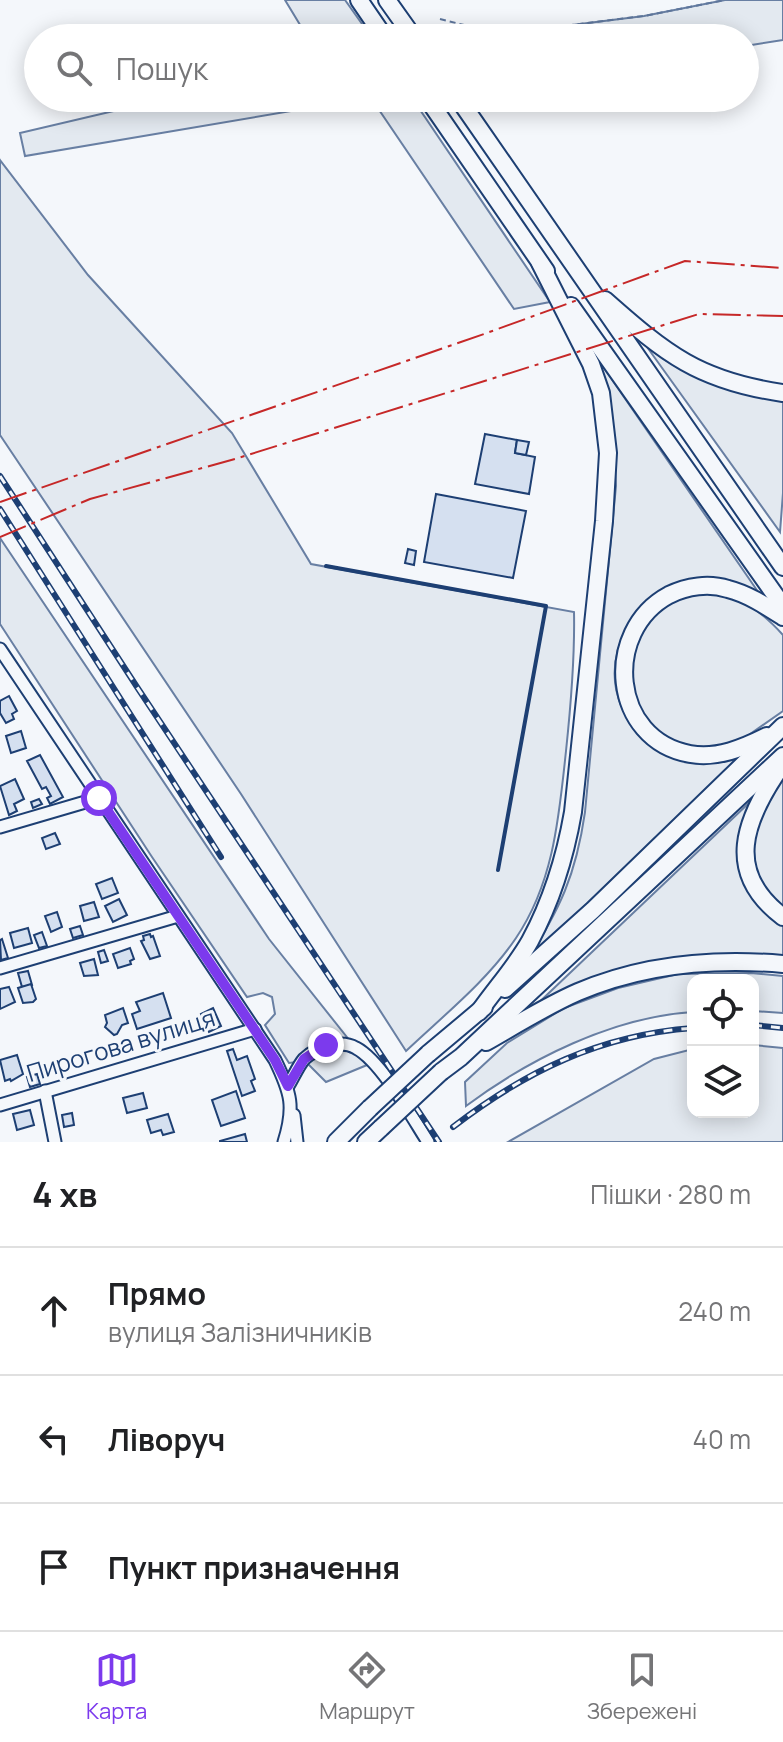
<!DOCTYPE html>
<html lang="uk">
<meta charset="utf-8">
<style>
:root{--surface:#fff;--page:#f2f2f2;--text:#202124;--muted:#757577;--line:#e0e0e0;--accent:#7c3aed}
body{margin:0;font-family:Manrope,sans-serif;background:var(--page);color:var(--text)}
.controls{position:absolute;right:24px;bottom:24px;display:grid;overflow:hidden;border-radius:16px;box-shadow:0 4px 20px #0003}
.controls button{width:72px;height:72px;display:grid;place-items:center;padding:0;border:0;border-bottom:2px solid var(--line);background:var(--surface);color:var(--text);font:40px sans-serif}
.stop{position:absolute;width:24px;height:24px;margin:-18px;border:6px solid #7c3aed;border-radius:50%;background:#fff}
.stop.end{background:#7c3aed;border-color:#fff;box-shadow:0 2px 8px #0008}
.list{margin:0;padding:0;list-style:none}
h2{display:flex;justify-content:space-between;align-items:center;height:104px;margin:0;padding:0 32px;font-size:34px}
h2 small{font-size:26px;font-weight:400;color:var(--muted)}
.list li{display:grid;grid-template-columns:52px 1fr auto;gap:24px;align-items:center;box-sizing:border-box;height:128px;padding:0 32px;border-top:2px solid var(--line)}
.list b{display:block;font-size:30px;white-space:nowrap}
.list p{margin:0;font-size:26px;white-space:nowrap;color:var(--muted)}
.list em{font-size:26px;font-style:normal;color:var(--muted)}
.icon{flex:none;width:44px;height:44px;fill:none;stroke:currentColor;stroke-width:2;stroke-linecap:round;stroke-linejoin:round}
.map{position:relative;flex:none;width:783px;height:1142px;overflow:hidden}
.search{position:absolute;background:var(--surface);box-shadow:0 4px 20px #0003;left:24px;right:24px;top:24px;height:88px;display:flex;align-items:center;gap:20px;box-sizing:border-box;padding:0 28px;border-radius:44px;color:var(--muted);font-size:30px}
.sheet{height:488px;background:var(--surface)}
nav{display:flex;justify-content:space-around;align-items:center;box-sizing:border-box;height:112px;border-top:2px solid var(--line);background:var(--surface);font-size:22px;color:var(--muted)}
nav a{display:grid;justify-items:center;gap:4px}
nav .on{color:var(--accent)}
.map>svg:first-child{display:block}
.green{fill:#e3e9f0;stroke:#687fa3;stroke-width:2}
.building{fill:#d5e0f0;stroke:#1d3f73;stroke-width:2}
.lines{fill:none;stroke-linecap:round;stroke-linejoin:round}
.minor-casing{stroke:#1d3f73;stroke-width:15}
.highway-casing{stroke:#1d3f73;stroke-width:20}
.path{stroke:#5e769c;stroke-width:2;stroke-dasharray:6 4;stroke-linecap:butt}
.minor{stroke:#f4f7fb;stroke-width:11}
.highway{stroke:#f4f7fb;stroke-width:16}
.rail-casing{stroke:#1d3f73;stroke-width:6}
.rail{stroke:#f4f7fb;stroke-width:3;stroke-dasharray:9;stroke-linecap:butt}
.highway-bridge-casing{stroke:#1d3f73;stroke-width:20;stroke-linecap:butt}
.highway-bridge{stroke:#f4f7fb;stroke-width:16}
.wall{stroke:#1d3f73;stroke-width:4}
.power{stroke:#c62828;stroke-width:2;stroke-dasharray:28 6 4 6;stroke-linecap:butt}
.route{stroke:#7c3aed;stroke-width:10}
.labels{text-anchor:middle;stroke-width:6;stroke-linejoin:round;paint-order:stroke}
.street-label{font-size:24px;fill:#1d3f73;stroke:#f4f7fb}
</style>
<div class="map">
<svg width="783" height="1142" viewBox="0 0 783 1142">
<rect width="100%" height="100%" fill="#f4f7fb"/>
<g class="green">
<path d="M285 0H345L372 38H308Z"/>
<path d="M725 0H783V40L745 46V38H505L500 34 644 16Z"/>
<path d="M169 98H368L25 156 20 133Z"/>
<path d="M371 98H412L550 302 514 309Z"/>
<path d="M0 160 88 275 232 433 311 564 574 612C575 659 571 704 566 751 559 816 554 882 516 938 487 981 444 1015 406 1051L241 794 0 435Z"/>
<path d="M647 347C687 379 732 393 783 399V493L780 532Z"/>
<path d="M593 352 763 599 668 587C618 615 595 681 635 728 643 737 652 749 663 753 677 757 727 754 744 754L526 962C560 909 576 875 585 812L616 486 613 425Z"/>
<path d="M0 538 269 939 350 1041 297 1062 289 1063 265 1025 275 1014 272 997 263 993 247 997 152 857 0 624Z"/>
<path d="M707 591C740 595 761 611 783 635V711L736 744 694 749 659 735 633 700 631 646 663 604Z"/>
<path d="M783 778V910C755 882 746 861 759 823 765 805 771 793 783 778Z"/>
<path d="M750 802C726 869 736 876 783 925V959L726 956 532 1009Z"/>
<path d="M751 973 783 976V1013L753 1011V980H693V1012C613 1017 529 1059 466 1106L465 1082 507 1043 564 1008 618 988 678 974Z"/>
<path d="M753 1045 783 1048V1142H508L654 1059 693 1049V1112H753Z"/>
<path d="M335 1047 356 1053 367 1065 326 1082 307 1063 315 1054Z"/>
</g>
<g class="building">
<path d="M485 434 517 440 515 453 535 457 529 494 475 484Z"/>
<path d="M517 440 529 442 526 455 515 453Z"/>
<path d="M436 494 526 511 513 578 424 562Z"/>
<path d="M408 549 416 551 414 565 405 563Z"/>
<path d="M9 696 17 711 12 714 14 719 6 723 0 713V701Z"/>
<path d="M21 731 26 748 11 753 6 736Z"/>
<path d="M40 755 63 797 50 804 47 798 51 796 46 787 42 789 27 761Z"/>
<path d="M15 779 24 799 14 804 17 811 9 815 0 786Z"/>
<path d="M39 799 42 804 33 808 31 802Z"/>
<path d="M55 833 60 844 46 849 42 838Z"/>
<path d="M112 878 118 893 102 899 96 884Z"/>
<path d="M119 899 127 915 113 922 105 906Z"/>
<path d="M94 902 99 917 84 921 80 906Z"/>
<path d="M57 912 62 927 51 932 45 916Z"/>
<path d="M80 926 83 935 73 938 70 929Z"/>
<path d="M28 928 32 943 14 948 10 933Z"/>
<path d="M42 932 47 946 39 948 34 935Z"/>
<path d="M150 934 151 937 153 936 160 956 150 959 141 941 144 940 143 936Z"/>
<path d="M2 939 8 958 1 960 0 940Z"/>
<path d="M130 948 134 959 130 961 131 964 118 968 113 954Z"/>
<path d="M104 950 108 961 101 963 98 952Z"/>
<path d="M94 959 98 975 84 976 80 963Z"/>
<path d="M28 971 32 985 22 987 18 973Z"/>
<path d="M31 984 36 999 33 1002 23 1003 18 988Z"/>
<path d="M9 987 15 1002 0 1009V989Z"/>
<path d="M163 993 171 1018 137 1029 132 1014 140 1011 136 1002Z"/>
<path d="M123 1008 128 1023 122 1025 117 1034 114 1035 105 1027 107 1023 105 1015Z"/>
<path d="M213 1008 221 1026 209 1032 201 1014Z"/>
<path d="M233 1049 237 1060 247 1056 255 1079 251 1081 255 1091 242 1096 227 1051Z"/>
<path d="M17 1055 23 1074 11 1081 10 1079 5 1081 0 1060Z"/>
<path d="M37 1074 40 1084 30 1087 27 1077Z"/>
<path d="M236 1091 245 1118 221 1126 212 1100Z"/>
<path d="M143 1093 147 1108 127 1113 123 1098Z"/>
<path d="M30 1110 34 1125 17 1130 13 1114Z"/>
<path d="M72 1113 74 1125 64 1127 62 1115Z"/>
<path d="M168 1114 174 1132 163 1135 161 1130 151 1133 147 1120Z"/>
<path d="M245 1134 247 1142H220V1141Z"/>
</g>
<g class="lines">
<defs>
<g id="minor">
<path d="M0 649 275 1060C291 1093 295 1107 284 1142"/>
<path d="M0 827 99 798"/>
<path d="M0 968 178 916"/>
<path d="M288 1086C293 1078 298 1066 304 1059 317 1047 340 1039 356 1048 381 1061 412 1117 428 1142"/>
<path d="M45 1091 55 1142"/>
<path d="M0 1105 255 1029"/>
<path d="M294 1115 297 1142"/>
</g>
<g id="highway">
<path d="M359 0 385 38"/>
<path d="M387 0 414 38"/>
<path d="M427 98 546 271"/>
<path d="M458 98 783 567"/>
<path d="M605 300C666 354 699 381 783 393"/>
<path d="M571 306 783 606"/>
<path d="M767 736C743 748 717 759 690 754 611 740 602 631 669 595 687 586 709 583 728 589 748 594 766 606 783 617"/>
<path d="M780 768C745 819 723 872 783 917"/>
<path d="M505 989 593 910 783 726"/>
<path d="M479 1012C495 989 516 966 530 941 552 900 565 858 573 812L604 521 608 453 601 393 591 364 540 263"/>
<path d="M486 1042C516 1025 546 1006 578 992 643 964 713 958 783 964"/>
<path d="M428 1054 484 1007"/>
<path d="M441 1072 461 1057 783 756"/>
<path d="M336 1142 370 1108"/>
<path d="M366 1142 381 1128"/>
</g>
</defs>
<use href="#minor" class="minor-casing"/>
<use href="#highway" class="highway-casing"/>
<path class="path" d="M440 19 500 34 644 16 725 0"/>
<use href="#minor" class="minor"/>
<use href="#highway" class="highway"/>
<defs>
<g id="rail">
<path d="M0 476 137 687 439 1142"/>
<path d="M0 509 221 857"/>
<path d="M753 1025 783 1028"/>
<path d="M453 1127C526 1071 600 1035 693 1028"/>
</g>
</defs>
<use href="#rail" class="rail-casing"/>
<use href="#rail" class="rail"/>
<defs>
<g id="highway-bridge">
<path d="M370 1108 428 1054"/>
<path d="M381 1128 441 1072"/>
</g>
</defs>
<use href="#highway-bridge" class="highway-bridge-casing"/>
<use href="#highway-bridge" class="highway-bridge"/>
<path class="wall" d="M326 566 546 606 498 870"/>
<g class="power">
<path d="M0 502 484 334 685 261 783 268"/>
<path d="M0 537 90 499 235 459 699 314 783 316"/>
</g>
</g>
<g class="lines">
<path class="route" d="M99 798 275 1060 288 1086 304 1059 326 1045"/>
</g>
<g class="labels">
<g class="street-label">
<text transform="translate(121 1046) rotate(-17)" y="8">Пирогова вулиця</text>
</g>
</g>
</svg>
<div class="controls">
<button><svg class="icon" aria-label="locate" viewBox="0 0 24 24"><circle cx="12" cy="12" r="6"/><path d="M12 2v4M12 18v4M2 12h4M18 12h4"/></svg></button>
<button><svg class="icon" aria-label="layers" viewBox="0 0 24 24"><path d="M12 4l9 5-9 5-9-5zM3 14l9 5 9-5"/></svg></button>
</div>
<div class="stop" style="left:99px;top:798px"></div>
<div class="stop end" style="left:326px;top:1045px"></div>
<div class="search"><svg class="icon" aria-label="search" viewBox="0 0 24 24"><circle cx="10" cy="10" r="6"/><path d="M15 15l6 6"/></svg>Пошук</div>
</div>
<section class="sheet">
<h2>4 хв<small>Пішки · 280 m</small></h2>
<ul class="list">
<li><svg class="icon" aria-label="ahead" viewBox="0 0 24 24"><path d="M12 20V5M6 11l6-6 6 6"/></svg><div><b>Прямо</b><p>вулиця Залізничників</p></div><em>240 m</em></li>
<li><svg class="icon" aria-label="left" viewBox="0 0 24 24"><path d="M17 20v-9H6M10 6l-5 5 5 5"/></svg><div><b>Ліворуч</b></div><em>40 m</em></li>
<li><svg class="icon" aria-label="arrive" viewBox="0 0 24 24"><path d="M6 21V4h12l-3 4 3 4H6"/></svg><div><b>Пункт призначення</b></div></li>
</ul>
</section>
<nav>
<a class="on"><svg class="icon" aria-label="map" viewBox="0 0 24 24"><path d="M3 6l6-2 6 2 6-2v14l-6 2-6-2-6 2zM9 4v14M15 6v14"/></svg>Карта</a>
<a><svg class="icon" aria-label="directions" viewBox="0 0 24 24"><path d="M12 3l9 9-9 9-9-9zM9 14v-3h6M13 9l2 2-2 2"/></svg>Маршрут</a>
<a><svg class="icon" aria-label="saved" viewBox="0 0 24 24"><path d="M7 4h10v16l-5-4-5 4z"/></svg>Збережені</a>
</nav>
